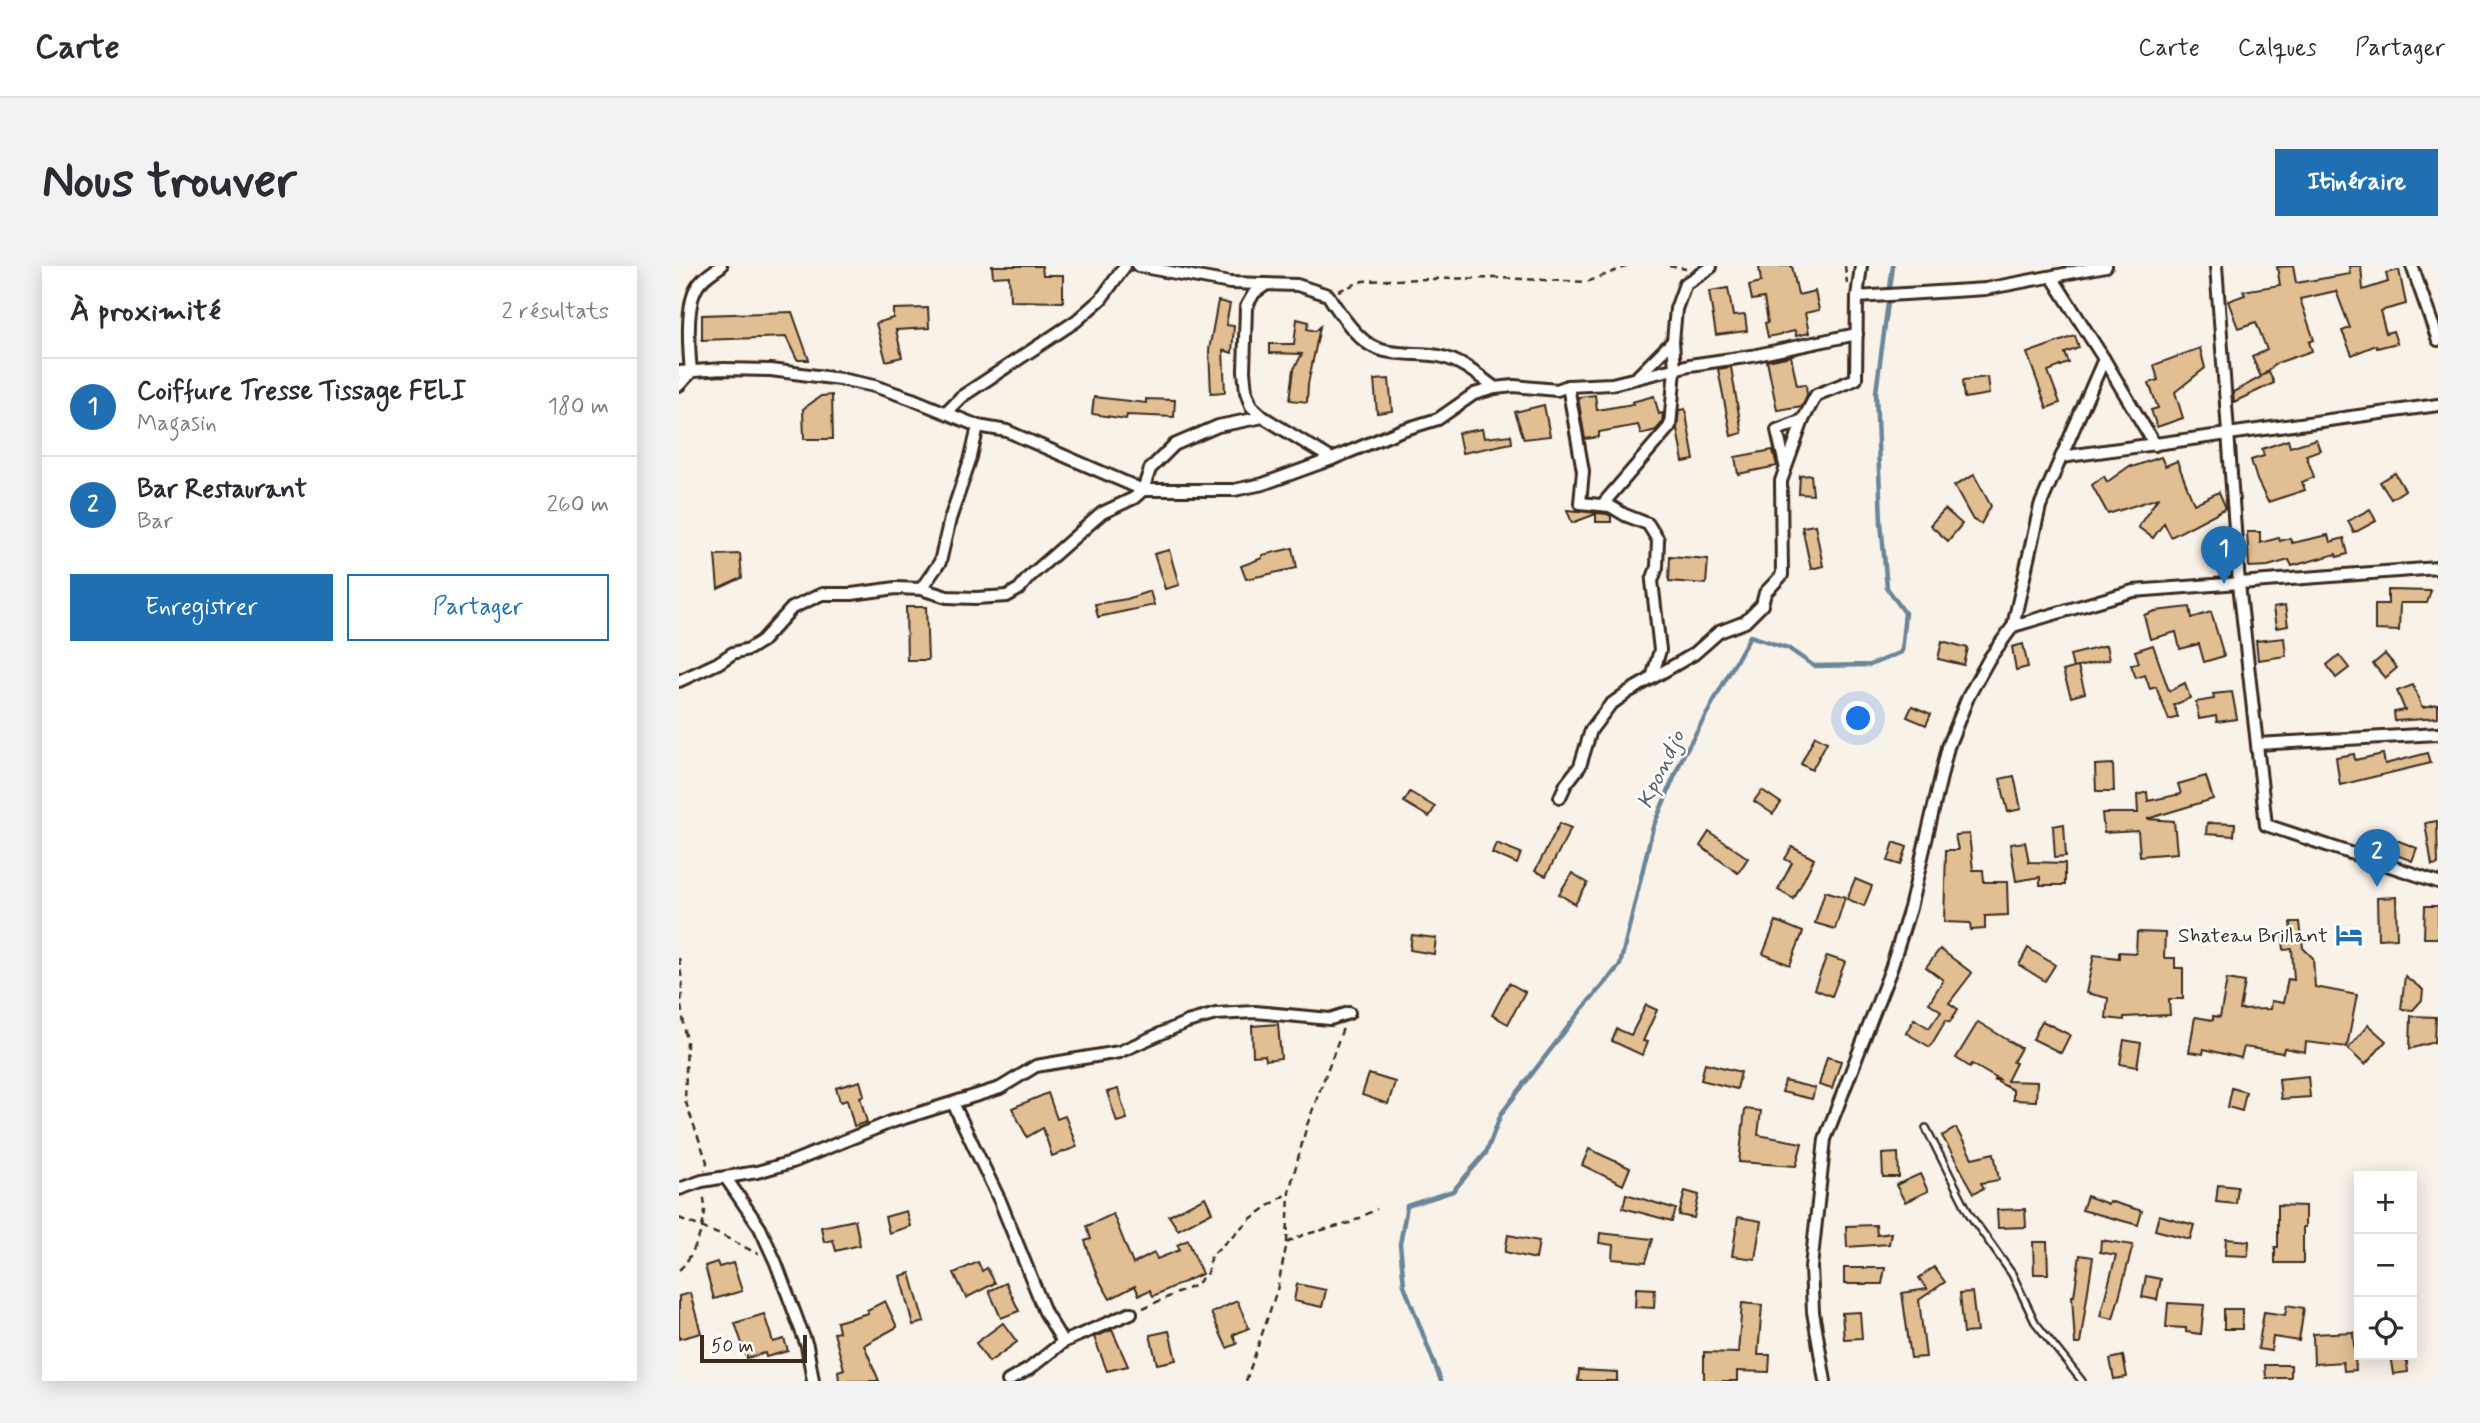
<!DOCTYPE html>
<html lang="fr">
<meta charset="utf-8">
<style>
:root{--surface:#fff;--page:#f2f2f3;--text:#2b2b33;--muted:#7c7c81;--line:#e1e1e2;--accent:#1f6fb2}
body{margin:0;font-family:Mynerve,sans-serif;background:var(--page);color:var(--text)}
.controls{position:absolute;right:21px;bottom:21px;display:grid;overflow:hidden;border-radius:0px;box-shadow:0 4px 18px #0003}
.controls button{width:63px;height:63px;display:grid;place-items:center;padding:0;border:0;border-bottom:2px solid var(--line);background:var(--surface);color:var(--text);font:35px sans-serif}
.scale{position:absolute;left:21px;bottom:18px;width:107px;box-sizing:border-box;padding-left:7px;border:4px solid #3b2a1e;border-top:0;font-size:19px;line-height:24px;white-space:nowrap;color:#3b2a1e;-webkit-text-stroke:5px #fff;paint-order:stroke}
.you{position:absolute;left:1180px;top:453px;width:24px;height:24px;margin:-18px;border:5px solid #fff;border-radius:50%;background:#1a73e8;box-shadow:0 0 0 10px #1a73e833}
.badge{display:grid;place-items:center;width:46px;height:46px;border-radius:50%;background:var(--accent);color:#fff;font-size:23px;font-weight:700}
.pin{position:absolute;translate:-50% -58px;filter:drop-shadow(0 2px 4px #0008)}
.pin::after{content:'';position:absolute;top:37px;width:24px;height:21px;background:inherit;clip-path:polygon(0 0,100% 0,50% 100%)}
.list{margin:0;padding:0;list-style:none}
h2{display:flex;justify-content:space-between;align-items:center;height:91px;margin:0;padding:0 28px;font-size:30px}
h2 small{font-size:23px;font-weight:400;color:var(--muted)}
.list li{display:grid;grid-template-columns:46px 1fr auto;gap:21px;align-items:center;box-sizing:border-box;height:98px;padding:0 28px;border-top:2px solid var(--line)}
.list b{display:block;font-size:26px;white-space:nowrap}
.list p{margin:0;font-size:23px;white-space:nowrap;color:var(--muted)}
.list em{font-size:23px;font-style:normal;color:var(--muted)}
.actions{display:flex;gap:14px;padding:21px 28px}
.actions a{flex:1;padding:16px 0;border:2px solid var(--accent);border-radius:0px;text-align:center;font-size:24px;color:var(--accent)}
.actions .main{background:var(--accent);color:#fff}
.icon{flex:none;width:38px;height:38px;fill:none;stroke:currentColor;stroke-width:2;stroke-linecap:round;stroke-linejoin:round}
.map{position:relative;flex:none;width:1759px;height:1115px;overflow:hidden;border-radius:0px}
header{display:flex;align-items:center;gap:42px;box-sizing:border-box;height:98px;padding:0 35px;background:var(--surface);border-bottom:2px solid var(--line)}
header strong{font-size:33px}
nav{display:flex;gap:38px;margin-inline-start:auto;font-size:24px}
.intro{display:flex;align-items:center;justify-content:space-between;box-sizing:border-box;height:168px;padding:0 42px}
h1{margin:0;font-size:49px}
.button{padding:18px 32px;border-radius:0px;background:var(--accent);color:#fff;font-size:24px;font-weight:700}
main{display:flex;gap:42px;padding:0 42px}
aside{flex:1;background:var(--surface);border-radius:0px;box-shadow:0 4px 18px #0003}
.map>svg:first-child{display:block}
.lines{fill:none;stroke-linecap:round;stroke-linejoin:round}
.stream{stroke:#6a8597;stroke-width:4.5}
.building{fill:#e2bf93;stroke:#3b2a1e;stroke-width:2}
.service-casing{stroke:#3b2a1e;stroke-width:10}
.minor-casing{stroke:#3b2a1e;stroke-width:16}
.path{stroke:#3b2a1e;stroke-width:2.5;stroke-dasharray:7 5;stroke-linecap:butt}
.service{stroke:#fff;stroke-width:5}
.minor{stroke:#fff;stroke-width:10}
.labels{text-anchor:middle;stroke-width:5;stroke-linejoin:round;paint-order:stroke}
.poi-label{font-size:21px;fill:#3b2a1e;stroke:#fff;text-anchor:end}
.water-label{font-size:23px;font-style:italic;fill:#575f65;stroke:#fff}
</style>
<header>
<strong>Carte</strong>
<nav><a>Carte</a><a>Calques</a><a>Partager</a></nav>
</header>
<div class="intro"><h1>Nous trouver</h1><a class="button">Itinéraire</a></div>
<main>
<aside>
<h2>À proximité<small>2 résultats</small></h2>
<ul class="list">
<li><span class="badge">1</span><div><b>Coiffure Tresse Tissage FELI</b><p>Magasin</p></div><em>180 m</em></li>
<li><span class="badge">2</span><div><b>Bar Restaurant</b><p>Bar</p></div><em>260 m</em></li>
</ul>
<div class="actions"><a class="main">Enregistrer</a><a>Partager</a></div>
</aside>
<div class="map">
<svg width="1759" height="1115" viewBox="0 0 1759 1115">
<rect width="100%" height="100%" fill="#f9f2e9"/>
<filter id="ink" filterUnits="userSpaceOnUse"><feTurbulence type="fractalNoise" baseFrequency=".0143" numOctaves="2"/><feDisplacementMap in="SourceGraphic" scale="14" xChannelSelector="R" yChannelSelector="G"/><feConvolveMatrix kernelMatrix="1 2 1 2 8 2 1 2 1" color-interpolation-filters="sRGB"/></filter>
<g filter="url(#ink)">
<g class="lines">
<path class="stream" d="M762 1115 725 1019 721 978 728 940 774 925 807 887 822 848 903 743 941 699 974 561 1005 488 1071 370 1109 382 1135 400 1191 399 1222 386 1226 347 1208 322 1202 256 1197 126 1214 0"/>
</g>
<g class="building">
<path d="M313 0H363L364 9H384V36L331 35 330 10 314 11Z"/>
<path d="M1080 0H1113L1119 29 1136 25 1140 44 1126 47 1130 67 1117 70 1116 65 1089 71 1086 57 1089 56 1085 32 1073 34 1070 19 1082 16Z"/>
<path d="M1614 0 1617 17 1671 8 1670 0H1682L1684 24 1709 16 1707 7 1720 4 1727 38 1701 45 1707 67 1714 65 1718 77 1698 82 1697 79 1673 89 1663 65 1671 62 1657 25 1621 33 1635 74 1630 76 1633 85 1598 97 1583 110 1590 106 1595 117 1555 136 1554 126 1582 111 1573 91 1588 84 1577 56 1559 62 1549 35 1566 29 1564 25 1601 19 1598 1Z"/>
<path d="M1049 22 1054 50 1066 49 1068 65 1037 69 1030 25Z"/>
<path d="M539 35 551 38 547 59 555 60 553 87 544 84 546 126 532 127 530 84Z"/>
<path d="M249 42 250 62 217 64 223 91 207 95 197 57 214 52V43Z"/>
<path d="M113 46 130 94H118L107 71 23 74V49Z"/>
<path d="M618 53 630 56 628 63 637 65 641 61 629 118 628 136 611 134 615 103 623 88 591 87V78H615Z"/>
<path d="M1396 70 1400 82 1386 87 1390 97 1369 105 1381 137 1368 142 1348 87Z"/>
<path d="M1521 82 1526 102 1496 126 1504 152 1478 161 1472 144 1479 142 1470 117 1479 114 1475 99Z"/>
<path d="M1112 90 1118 119 1127 118 1128 129 1123 140 1098 144 1088 95Z"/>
<path d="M1052 101 1063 167 1052 170 1039 103Z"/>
<path d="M1308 111 1310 128 1286 132 1284 114Z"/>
<path d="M710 113 713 145 698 147 695 114Z"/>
<path d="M153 129 154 173H125L124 143 142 130Z"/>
<path d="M916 129 918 144 954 138 953 136 975 130 980 148 984 147 983 157 977 164 962 168 959 159 920 166V171L906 173 899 131Z"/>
<path d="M415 131 467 137V133L496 134 495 151 448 149 447 153 413 148Z"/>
<path d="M865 139 871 170 845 173 836 146Z"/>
<path d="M1006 143 1015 194 1004 196 998 163 1000 144Z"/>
<path d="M803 163 805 172 832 169 833 177 783 187 779 167Z"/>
<path d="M1637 173 1641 184 1627 189 1635 211 1623 216 1626 224 1589 236 1578 214 1572 194 1585 190 1583 183 1609 174 1611 181Z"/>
<path d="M1094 184 1098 200 1059 208 1056 191Z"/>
<path d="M1482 191 1486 200 1498 195 1515 238 1540 226 1547 242 1492 271 1485 257 1474 272 1459 261 1479 232 1429 248 1413 219 1425 210 1428 216 1452 199 1453 201Z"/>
<path d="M1716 207 1726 224 1712 233 1701 216Z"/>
<path d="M1132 209 1134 229 1120 228 1121 210Z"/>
<path d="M1295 209 1312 240 1302 258 1294 254 1275 220Z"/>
<path d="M1266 243 1283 258 1269 275 1251 259Z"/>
<path d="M1691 243 1697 255 1675 267 1669 255Z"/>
<path d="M888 244 928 248 932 250V256H917V248L893 257Z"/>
<path d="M1136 259 1144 300 1132 303 1123 261Z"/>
<path d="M1568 266H1581V277L1600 272 1601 275 1611 272 1613 277 1649 269 1651 276 1665 272 1669 288 1658 291 1657 288 1613 300 1610 294 1589 300 1570 301Z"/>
<path d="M614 282 618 302 567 313 562 300 583 292V289Z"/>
<path d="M490 284 500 319 486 323 475 288Z"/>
<path d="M61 288 63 312 39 323 36 289Z"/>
<path d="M991 290 1029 293 1027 318 990 315Z"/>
<path d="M1709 324 1752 325 1748 337H1721L1720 365 1696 364V338H1709Z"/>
<path d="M471 325 475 339 419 351 416 338 448 333Z"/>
<path d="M1606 340 1609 360 1597 362 1594 342Z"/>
<path d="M227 341H247L249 394H228Z"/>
<path d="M1511 341 1513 352 1532 346 1545 390 1525 396 1520 378 1501 383 1497 366 1471 373 1465 349 1476 345Z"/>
<path d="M1605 372 1607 390 1579 394 1577 375Z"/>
<path d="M1263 375 1289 382 1285 399 1259 393Z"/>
<path d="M1344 378 1349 401 1337 404 1333 381Z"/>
<path d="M1474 379 1490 425 1506 417 1511 432 1495 439 1499 451 1490 454 1477 421 1471 423 1466 409 1457 412 1452 399 1460 397 1456 385Z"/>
<path d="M1427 380 1430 394 1399 401 1406 427 1392 431 1384 405 1398 401 1394 402 1391 389Z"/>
<path d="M1706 388 1718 402 1706 412 1694 398Z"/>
<path d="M1660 389 1670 402 1657 412 1648 399Z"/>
<path d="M1734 419 1743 442 1759 439V452L1716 455 1715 446 1726 444 1718 425Z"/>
<path d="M1553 426 1558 453 1538 456 1537 450 1520 453 1517 436 1535 433 1534 428Z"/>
<path d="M1233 440 1252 448 1247 459 1228 451Z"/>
<path d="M1136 470 1148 476 1133 504 1122 498Z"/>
<path d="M1749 487 1752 497 1661 519 1657 491 1675 488 1676 494 1704 488 1706 498Z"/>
<path d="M1434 498 1435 525H1417L1416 499Z"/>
<path d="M1335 510 1342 543 1329 546 1321 513Z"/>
<path d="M1527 510 1534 533 1468 553 1495 555 1498 587 1461 590 1459 565 1425 567 1423 547H1459L1458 529 1468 526 1469 535 1502 528 1499 518Z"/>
<path d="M1083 524 1102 537 1094 548 1075 535Z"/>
<path d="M731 526 756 541 750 551 725 536Z"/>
<path d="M1758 555 1759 598 1753 599 1746 557Z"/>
<path d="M881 557 892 562 867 610 856 605Z"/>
<path d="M1528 557 1556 558 1555 570 1527 568Z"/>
<path d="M1385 558 1387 590 1376 591 1374 560Z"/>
<path d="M1030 566 1069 592 1059 607 1021 580Z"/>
<path d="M1290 568 1294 604H1304L1305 616H1328L1329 649 1306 650V663L1292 664 1291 657 1265 656 1267 584H1279L1276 569Z"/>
<path d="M1707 570 1738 582 1733 595 1702 583Z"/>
<path d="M1215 576 1228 581 1222 599 1209 595Z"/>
<path d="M1346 576 1350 596 1386 597V619H1361V611L1337 615 1331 578Z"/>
<path d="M817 577 842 587 838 598 813 587Z"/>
<path d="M1113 581 1135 593 1115 633 1099 624 1113 597 1106 593Z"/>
<path d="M893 607 909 617 896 638 880 628Z"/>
<path d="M1176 613 1193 620 1185 640 1168 633Z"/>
<path d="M1146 625 1166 631 1156 663 1136 657Z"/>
<path d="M1717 631 1718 672 1699 673 1698 632Z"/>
<path d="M1746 640H1759V672H1745Z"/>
<path d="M1097 655 1124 666 1111 699 1084 688Z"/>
<path d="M1612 656H1621L1624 682 1634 692 1636 721 1678 729 1668 781 1627 776 1626 786 1605 782 1604 787 1565 781 1562 792 1525 783 1524 788 1510 786 1516 751 1534 754V750L1541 751 1548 713 1566 716 1561 744 1591 743 1592 735 1604 737 1609 713 1615 714 1613 683 1605 684 1604 672 1613 671Z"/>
<path d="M1458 666 1486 667 1485 692H1496V702H1504V733H1490L1491 749 1445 751V754L1427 752 1429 732 1407 727 1415 689 1440 692V686L1457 687Z"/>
<path d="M733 669 757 672 755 688 731 684Z"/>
<path d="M1349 682 1376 699 1366 715 1340 699Z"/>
<path d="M1261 683 1293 707 1270 737 1279 743 1271 756 1267 754 1251 781 1227 767 1235 753 1250 762 1262 745 1250 737 1264 714 1247 701Z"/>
<path d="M1148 690 1166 696 1153 730 1135 723Z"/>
<path d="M1726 710 1744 724 1743 734 1734 744 1722 743Z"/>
<path d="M830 717 846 726 829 758 813 749Z"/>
<path d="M967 739 978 744 964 775 968 776 963 789 933 775 938 763 952 769Z"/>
<path d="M1732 750 1757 751 1756 776 1731 783Z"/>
<path d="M1363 755 1391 769 1382 787 1354 773Z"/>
<path d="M1299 756 1342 782 1334 796 1337 797 1328 815 1358 816 1357 835 1334 834V824L1315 814H1320L1293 798 1291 801 1277 792Z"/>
<path d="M599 758 602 792 587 794 586 789 574 790 573 760Z"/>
<path d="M1689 759 1707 775 1686 799 1669 783Z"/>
<path d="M1445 774 1462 777 1458 801 1441 798Z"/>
<path d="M1148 791 1162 795 1153 823 1140 819Z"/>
<path d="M1026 797 1062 806 1058 823 1022 814Z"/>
<path d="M690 808 716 816 709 838 683 829Z"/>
<path d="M1629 810 1631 831 1602 833 1600 813Z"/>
<path d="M181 815 185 829 181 831 188 856 175 860 168 834 161 836 157 822Z"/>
<path d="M1106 815 1136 822 1133 833 1103 826Z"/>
<path d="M1553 822 1567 826 1563 845 1549 841Z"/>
<path d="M439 823 448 853 438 856 428 826Z"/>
<path d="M369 827 378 853 386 850 398 881 373 890 364 862 348 871 333 842Z"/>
<path d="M1066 843 1082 845 1079 869 1123 877 1117 900 1060 896Z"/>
<path d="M1277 862 1293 892 1315 887 1320 914 1302 917 1305 922 1295 927 1263 870Z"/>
<path d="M910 883 951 902 944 919 903 899Z"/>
<path d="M1219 887 1220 911H1204L1203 888Z"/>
<path d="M1241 908 1249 925 1226 936 1217 919Z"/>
<path d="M1539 919 1559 921 1557 938 1537 936Z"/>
<path d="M1006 925 1020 929 1015 952 1000 949Z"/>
<path d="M947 928 997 943 993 955 944 942Z"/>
<path d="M1408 930 1429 938 1430 935 1463 945 1459 959 1403 944Z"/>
<path d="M526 931 533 946 499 964 490 950Z"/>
<path d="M1599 939 1626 940V961H1624V997H1596V981H1599Z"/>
<path d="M1346 943 1347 961 1319 962 1318 944Z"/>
<path d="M227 945 231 960 210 967 206 951Z"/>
<path d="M434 948 454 998 475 987 478 993 501 984 498 979 509 974 523 1008 474 1030 471 1024 460 1029 456 1020 431 1033 418 1010 406 975 412 973 408 960Z"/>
<path d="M1480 949 1515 959 1511 973 1476 964Z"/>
<path d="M1059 951 1082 955 1076 993 1053 990Z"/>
<path d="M176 954 181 979 157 985 154 974 145 976 142 961Z"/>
<path d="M1197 959 1198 969 1212 967 1210 978 1168 981 1167 960Z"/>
<path d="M921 967 974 973 967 996 933 993 934 979 920 977Z"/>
<path d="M829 969 860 975 857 993 826 986Z"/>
<path d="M1547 973 1570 975 1569 990 1546 989Z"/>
<path d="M1422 974 1454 979 1434 1053 1421 1050 1437 989 1421 986Z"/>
<path d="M1354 976H1368L1369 1008H1355Z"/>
<path d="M1401 989 1414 991 1401 1078H1396L1393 1030H1395Z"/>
<path d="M38 996 40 1001 54 997 63 1025 35 1033 26 1000Z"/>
<path d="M299 996 303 1005 308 1002 316 1017 287 1032 275 1007Z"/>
<path d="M1255 1001 1266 1016 1240 1034 1247 1091 1232 1092 1223 1027 1248 1023 1240 1012Z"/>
<path d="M1165 1002H1206L1203 1018H1165Z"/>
<path d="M231 1007 245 1056 234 1059 221 1010Z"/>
<path d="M1467 1010 1482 1013 1478 1034 1463 1031Z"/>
<path d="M327 1017 340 1045 322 1052 310 1025Z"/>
<path d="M618 1018 647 1024 643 1041 615 1035Z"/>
<path d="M957 1022 976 1023 975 1042 956 1041Z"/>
<path d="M1293 1026 1298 1066 1285 1067 1281 1027Z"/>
<path d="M11 1027 22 1067 0 1073V1030Z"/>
<path d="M206 1035 218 1061 185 1079 200 1115H160L159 1105 165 1103 155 1067 160 1066 158 1056 189 1047 188 1044Z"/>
<path d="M558 1035 570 1062 554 1069 558 1078 548 1082 532 1047Z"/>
<path d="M1063 1037 1083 1039 1079 1089H1091L1090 1106 1058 1105V1115H1025V1086L1059 1087Z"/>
<path d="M1489 1037 1525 1039 1522 1068 1507 1066V1062L1487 1061Z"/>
<path d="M1608 1039 1625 1042 1620 1075 1594 1071 1592 1085 1579 1083 1585 1046 1606 1049Z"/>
<rect x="1545" y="1043" width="18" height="20"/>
<path d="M1181 1046 1183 1072 1165 1073 1163 1047Z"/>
<path d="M85 1048 94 1076 105 1073 109 1085 87 1091 86 1087 68 1092 56 1057Z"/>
<path d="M324 1057 338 1076 310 1096 297 1077Z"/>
<path d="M433 1064 449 1100 428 1105 415 1071Z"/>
<path d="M490 1065 497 1094 478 1098 471 1069Z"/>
<path d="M1674 1066 1677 1104 1665 1105 1664 1096 1635 1098 1634 1068Z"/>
<path d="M1711 1089H1727L1729 1106 1714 1108Z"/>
<path d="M1444 1090 1448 1111 1435 1113 1431 1093Z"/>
<path d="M1586 1099H1612V1112H1587Z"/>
<path d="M900 1104 938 1106V1115H899Z"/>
</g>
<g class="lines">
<defs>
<path id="service" d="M1247 862 1291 949 1333 1008 1356 1056 1403 1115"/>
<g id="minor">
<path d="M459 0 551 17 618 19 649 29C659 45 675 69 691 79 710 91 739 86 760 90 781 94 799 109 816 122"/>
<path d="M1537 0 1560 318 1587 559 1759 616"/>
<path d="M1733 0 1759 74"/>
<path d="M588 18 575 27 567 41 565 105 567 126 572 140 584 151 653 193"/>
<path d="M1178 31 1182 0"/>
<path d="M1425 93 1476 179"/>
<path d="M0 106 44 103 92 104 161 113 195 120 233 133 299 160 328 165 464 224H555L584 218 653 193 723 164 759 153 795 128 816 122 835 120 878 124 889 120 933 118 1011 99 1073 90 1178 68"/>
<path d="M957 112 994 75 997 43 1006 18 1032 1"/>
<path d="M0 119 12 106C10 85 7 41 17 23 22 13 33 6 42 0"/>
<path d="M889 120 904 205 901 237 931 240 946 249 969 258 979 274 978 301 973 315 981 384 973 412"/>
<path d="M267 146 282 131 397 55 422 33 446 0"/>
<path d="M1382 191 1759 139"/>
<path d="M1106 199 1098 164 1124 154"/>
<path d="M923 239 991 160 996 103 994 75"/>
<path d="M242 323 261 296 271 253 292 191 299 160"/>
<path d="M1334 360 1454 325 1759 302"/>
<path d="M0 415 39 397 54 387 70 383 83 375 113 342 143 328H173L217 322 242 323 268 331 297 332 328 330 340 323 350 311 423 247 455 232 464 224 471 203 495 179 539 160 584 151"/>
<path d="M1578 478 1759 468"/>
<path d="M881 531 887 518 901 500 912 464 931 439 949 426 1015 388 1040 366 1066 356 1083 339 1086 327 1103 309 1102 215 1124 154 1137 129 1177 113 1178 31 1306 23 1427 0"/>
<path d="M274 837 321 935 366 1046 384 1076"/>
<path d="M47 912 81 962 97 997 128 1080 134 1115"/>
<path d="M0 923 23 915 78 906 113 896 212 856 321 822 357 800 440 786 508 756 537 748 576 746 651 753 670 747"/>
<path d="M329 1115 350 1103 384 1076 452 1047"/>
<path d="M1146 1115 1134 1046 1132 1001 1146 873 1212 703 1231 642 1269 481 1289 431 1310 393 1334 360 1361 240 1425 93 1373 11"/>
</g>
</defs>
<use href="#service" class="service-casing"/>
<use href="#minor" class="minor-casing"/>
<g class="path">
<path d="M990 0 1007 3"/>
<path d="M1166 0 1168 17"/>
<path d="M659 25 684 15 746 13 820 12 908 16 949 0"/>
<path d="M0 692 3 716 2 740 8 776 6 834 28 896 26 904"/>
<path d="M0 952 46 971 79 988"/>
<path d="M608 977 610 926 628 859 664 762"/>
<path d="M0 1004C12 995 26 960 26 944 26 939 25 933 24 927"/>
<path d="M464 1042 515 1020 528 1007 532 990 571 953 610 926"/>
<path d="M567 1115 598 1024 608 977 624 969 671 957 698 943"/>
</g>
<use href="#service" class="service"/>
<use href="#minor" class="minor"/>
</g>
</g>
<defs>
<symbol id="hotel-bare" viewBox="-9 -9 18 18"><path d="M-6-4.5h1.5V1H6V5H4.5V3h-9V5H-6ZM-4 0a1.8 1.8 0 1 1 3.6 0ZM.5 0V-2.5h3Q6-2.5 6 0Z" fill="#1f6fb2" stroke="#fff" stroke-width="2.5" paint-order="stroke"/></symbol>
</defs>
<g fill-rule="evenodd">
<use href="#hotel-bare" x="1651" y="650" width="38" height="38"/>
</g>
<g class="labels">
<g class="poi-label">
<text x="1649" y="676">Shateau Brillant</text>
</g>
<g class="water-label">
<text transform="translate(981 503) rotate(-65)" y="8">Kpondjo</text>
</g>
</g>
</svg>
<div class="controls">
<button>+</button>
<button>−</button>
<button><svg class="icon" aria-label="locate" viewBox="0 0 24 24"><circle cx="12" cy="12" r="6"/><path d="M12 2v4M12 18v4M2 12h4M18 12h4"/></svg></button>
</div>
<div class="scale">50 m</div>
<div class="you"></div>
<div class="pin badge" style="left:1545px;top:318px">1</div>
<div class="pin badge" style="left:1698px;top:621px">2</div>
</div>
</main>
